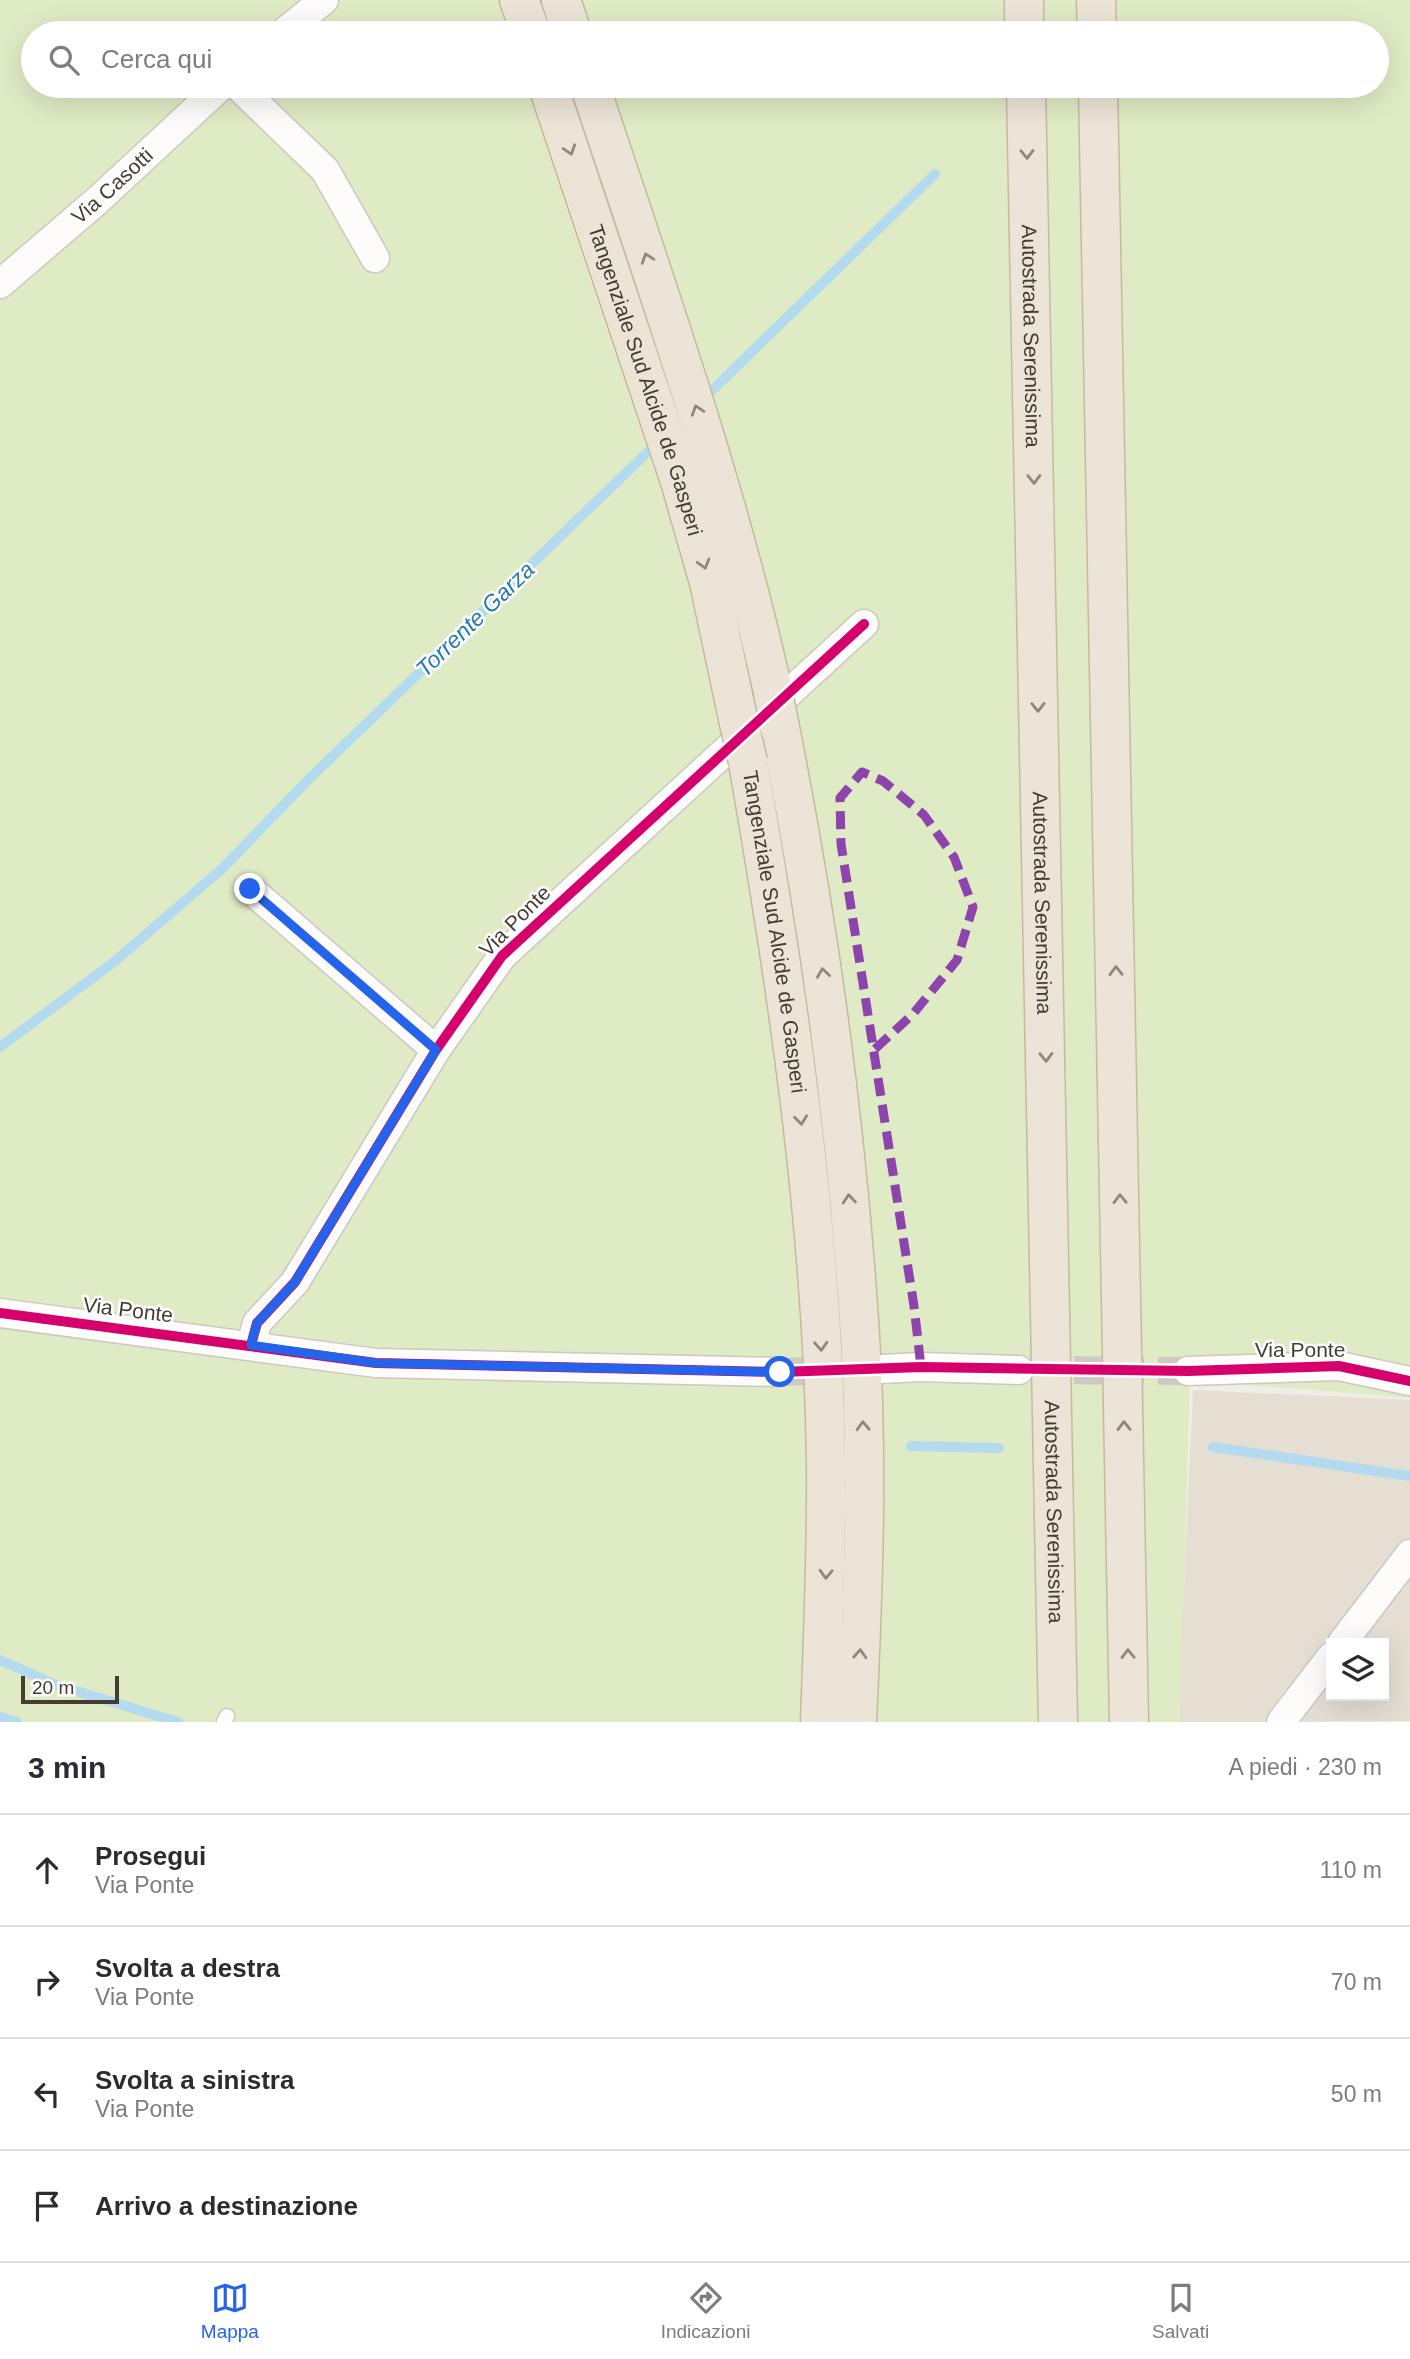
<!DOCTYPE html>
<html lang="it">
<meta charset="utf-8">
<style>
:root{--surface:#fff;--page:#f7f7f7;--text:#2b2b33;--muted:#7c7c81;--line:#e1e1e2;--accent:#2563eb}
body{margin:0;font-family:Arial,sans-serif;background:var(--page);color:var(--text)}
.controls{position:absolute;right:21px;bottom:21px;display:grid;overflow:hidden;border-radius:0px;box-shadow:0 7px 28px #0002}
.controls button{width:63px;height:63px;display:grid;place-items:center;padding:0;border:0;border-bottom:2px solid var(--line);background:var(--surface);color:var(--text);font:35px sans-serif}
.scale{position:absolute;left:21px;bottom:18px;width:98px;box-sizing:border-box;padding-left:7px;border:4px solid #453d33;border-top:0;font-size:19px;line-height:24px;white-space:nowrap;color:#453d33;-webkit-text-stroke:5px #fff;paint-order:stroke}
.stop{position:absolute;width:21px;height:21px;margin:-16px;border:5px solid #2563eb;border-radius:50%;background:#fff}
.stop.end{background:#2563eb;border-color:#fff;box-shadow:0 2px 7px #0008}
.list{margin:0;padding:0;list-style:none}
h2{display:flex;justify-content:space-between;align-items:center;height:91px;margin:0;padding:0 28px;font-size:30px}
h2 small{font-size:23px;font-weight:400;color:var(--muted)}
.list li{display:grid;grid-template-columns:46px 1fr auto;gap:21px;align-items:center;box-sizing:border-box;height:112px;padding:0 28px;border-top:2px solid var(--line)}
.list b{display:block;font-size:26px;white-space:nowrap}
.list p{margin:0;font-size:23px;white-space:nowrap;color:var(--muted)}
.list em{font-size:23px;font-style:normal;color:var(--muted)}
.icon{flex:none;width:38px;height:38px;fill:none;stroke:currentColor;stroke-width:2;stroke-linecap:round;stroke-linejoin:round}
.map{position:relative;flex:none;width:1410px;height:1722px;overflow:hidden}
.search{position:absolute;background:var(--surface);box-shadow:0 7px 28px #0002;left:21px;right:21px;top:21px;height:77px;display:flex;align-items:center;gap:18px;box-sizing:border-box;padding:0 24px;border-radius:38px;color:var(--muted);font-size:26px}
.sheet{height:539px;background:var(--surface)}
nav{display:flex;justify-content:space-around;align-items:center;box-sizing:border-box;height:98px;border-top:2px solid var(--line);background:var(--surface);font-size:19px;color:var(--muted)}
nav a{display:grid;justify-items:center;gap:4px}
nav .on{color:var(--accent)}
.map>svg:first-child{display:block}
.residential{fill:#e4ded3}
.green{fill:#deebc4;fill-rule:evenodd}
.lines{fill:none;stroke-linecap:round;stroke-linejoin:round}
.stream{stroke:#b4daf0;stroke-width:10}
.street-tunnel{stroke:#cec9c2;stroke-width:28;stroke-dasharray:28 14;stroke-linecap:butt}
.lane-casing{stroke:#ccc8c2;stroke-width:17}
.street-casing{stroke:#ccc8c2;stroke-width:31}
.highway-casing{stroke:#c9b8a0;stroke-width:41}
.lane{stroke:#fdfcfb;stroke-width:14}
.street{stroke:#fdfcfb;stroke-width:28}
.highway{stroke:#ece4d7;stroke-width:38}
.highway-bridge-casing{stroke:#c9b8a0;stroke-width:41;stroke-linecap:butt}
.highway-bridge{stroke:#ece4d7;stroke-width:38}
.quiet{stroke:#8e44ad;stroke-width:9;stroke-dasharray:18 9;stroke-linecap:butt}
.cycleway-casing{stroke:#fff;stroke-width:15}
.cycleway{stroke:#d6006c;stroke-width:10}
.oneway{stroke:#90887d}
.route{stroke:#2563eb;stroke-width:9}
.labels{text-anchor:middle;stroke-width:5;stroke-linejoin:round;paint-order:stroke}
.street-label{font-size:21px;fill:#453d33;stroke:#fff}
.water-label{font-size:23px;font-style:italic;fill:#257aaf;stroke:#fff}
</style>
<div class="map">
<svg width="1410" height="1722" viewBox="0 0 1410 1722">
<rect width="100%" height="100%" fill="#f0ece6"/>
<g class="residential">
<path d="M1193 1390 1410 1400V1539L1271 1722H1178Z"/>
<path d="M1410 1556V1721L1283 1722 1331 1659V1696H1384V1643H1343Z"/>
</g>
<path class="green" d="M0 0H1410V1398L1190 1380 1180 1722H0ZM33 33H1377V86H33Z"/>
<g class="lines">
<g class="stream">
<path d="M702 400 935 174"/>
<path d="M0 1047 114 962 223 868 307 781 658 442"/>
<path d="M911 1446 999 1448"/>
<path d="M1213 1447 1410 1476"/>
<path d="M0 1660 56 1685 178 1722"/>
<path d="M0 1717 17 1722"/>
</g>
<g class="street-tunnel">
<path d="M1032 1370 1188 1371"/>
<path d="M780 1372 840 1370"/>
</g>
<defs>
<path id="lane" d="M224 1722 227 1716"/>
<g id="street">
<path d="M283 33 324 0"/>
<path d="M238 86 325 170 375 258"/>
<path id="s1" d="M0 284 98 200 221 86"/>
<path d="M250 889 436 1050"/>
<path d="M0 1313 376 1363 780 1372"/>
<path d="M251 1345 257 1323 295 1282 436 1050 502 956 864 624"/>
<path d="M882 1369 921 1367 1019 1370"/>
<path d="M1188 1371 1339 1366 1410 1381"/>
<path d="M1342 1643 1410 1554"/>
<path d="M1281 1722 1331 1657"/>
</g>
<g id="highway">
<path d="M519 0 531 33"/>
<path d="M561 0 572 33"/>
<path d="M1024 0V33"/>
<path d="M1096 0 1097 33"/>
<path id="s2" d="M548 86 680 481 709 582 739 723"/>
<path d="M590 86C656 285 726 482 772 687"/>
<path id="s3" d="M1026 86 1058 1722"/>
<path d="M1098 86 1129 1722"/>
<path d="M780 728C820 929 847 1130 860 1336 868 1465 863 1593 857 1722"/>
<path id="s4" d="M748 762C788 991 823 1229 826 1462 827 1549 823 1635 820 1722"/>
</g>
</defs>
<use href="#lane" class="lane-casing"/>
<use href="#street" class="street-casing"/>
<use href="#highway" class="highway-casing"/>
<use href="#lane" class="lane"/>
<use href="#street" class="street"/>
<use href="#highway" class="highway"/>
<defs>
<g id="highway-bridge">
<path d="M772 687 780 728"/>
<path d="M739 723 748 762"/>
</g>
</defs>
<use href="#highway-bridge" class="highway-bridge-casing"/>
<use href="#highway-bridge" class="highway-bridge"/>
<path class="quiet" d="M875 1049 913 1014 957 960 973 907 954 857 924 815 883 781 862 772 840 798 841 844 914 1306 921 1367"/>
<defs>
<g id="cycleway">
<path d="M0 1313 376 1363 780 1372 921 1367 1188 1371 1339 1366 1410 1381"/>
<path d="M251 1345 257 1323 295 1282 436 1050 502 956 864 624"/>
</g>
</defs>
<use href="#cycleway" class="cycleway-casing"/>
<use href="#cycleway" class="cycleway"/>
</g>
<defs><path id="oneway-chevron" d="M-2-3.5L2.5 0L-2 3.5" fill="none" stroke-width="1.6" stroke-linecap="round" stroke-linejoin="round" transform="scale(1.75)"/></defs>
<g class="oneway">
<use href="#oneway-chevron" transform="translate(570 150) rotate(72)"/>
<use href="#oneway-chevron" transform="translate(1027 154) rotate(89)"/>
<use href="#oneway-chevron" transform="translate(647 258) rotate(-109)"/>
<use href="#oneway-chevron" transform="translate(697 410) rotate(-108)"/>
<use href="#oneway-chevron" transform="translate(1034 479) rotate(89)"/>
<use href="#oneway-chevron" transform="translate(704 564) rotate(74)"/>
<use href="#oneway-chevron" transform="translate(1038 707) rotate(89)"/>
<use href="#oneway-chevron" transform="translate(1116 971) rotate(-91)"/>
<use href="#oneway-chevron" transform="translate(823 973) rotate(-98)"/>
<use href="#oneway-chevron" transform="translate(1046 1057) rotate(89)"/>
<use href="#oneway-chevron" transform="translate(801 1120) rotate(83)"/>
<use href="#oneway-chevron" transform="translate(849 1199) rotate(-95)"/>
<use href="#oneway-chevron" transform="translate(1120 1199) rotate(-91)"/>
<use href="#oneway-chevron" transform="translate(821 1346) rotate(87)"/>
<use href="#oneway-chevron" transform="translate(863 1426) rotate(-92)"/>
<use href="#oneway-chevron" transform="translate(1124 1426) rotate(-91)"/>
<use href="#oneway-chevron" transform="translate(826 1574) rotate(92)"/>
<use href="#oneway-chevron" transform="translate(860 1654) rotate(-87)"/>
<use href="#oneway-chevron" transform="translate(1128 1654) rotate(-91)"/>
</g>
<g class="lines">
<path class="route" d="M250 889 436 1050 295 1282 257 1323 251 1345 376 1363 780 1372"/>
</g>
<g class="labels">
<g class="street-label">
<text dy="7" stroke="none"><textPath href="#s1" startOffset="149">Via Casotti</textPath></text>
<text dy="7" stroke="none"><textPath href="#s3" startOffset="250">Autostrada Serenissima</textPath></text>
<text dy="7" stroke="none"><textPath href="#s2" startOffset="310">Tangenziale Sud Alcide de Gasperi</textPath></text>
<text dy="7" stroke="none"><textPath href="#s3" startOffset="817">Autostrada Serenissima</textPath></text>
<text transform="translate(515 921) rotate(-45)" y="7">Via Ponte</text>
<text dy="7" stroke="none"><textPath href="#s4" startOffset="172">Tangenziale Sud Alcide de Gasperi</textPath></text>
<text transform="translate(128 1310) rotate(7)" y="7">Via Ponte</text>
<text x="1300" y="1357">Via Ponte</text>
<text dy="7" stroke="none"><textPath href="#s3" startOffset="1426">Autostrada Serenissima</textPath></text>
</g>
<g class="water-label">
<text transform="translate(475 619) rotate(-44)" y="8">Torrente Garza</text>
</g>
</g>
</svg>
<div class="controls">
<button><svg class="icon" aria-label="layers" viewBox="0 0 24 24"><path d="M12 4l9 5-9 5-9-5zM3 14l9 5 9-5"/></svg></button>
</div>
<div class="scale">20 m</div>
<div class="stop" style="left:780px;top:1372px"></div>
<div class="stop end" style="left:250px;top:889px"></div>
<div class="search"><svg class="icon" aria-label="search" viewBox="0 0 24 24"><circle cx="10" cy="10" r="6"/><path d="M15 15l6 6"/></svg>Cerca qui</div>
</div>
<section class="sheet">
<h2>3 min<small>A piedi · 230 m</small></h2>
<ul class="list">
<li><svg class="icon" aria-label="ahead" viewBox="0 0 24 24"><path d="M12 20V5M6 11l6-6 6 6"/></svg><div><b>Prosegui</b><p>Via Ponte</p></div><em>110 m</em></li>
<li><svg class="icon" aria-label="right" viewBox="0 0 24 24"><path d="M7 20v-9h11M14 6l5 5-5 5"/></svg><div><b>Svolta a destra</b><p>Via Ponte</p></div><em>70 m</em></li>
<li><svg class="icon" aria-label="left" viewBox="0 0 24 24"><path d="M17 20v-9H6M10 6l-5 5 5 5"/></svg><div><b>Svolta a sinistra</b><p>Via Ponte</p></div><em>50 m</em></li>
<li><svg class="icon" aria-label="arrive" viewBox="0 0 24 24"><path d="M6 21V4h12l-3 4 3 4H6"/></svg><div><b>Arrivo a destinazione</b></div></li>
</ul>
</section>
<nav>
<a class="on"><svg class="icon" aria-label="map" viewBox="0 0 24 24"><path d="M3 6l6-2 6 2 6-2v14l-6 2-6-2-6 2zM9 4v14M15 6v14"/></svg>Mappa</a>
<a><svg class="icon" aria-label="directions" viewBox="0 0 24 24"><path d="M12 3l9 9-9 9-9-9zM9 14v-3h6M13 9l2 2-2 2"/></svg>Indicazioni</a>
<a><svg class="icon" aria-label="saved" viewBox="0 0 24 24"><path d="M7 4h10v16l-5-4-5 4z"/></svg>Salvati</a>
</nav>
